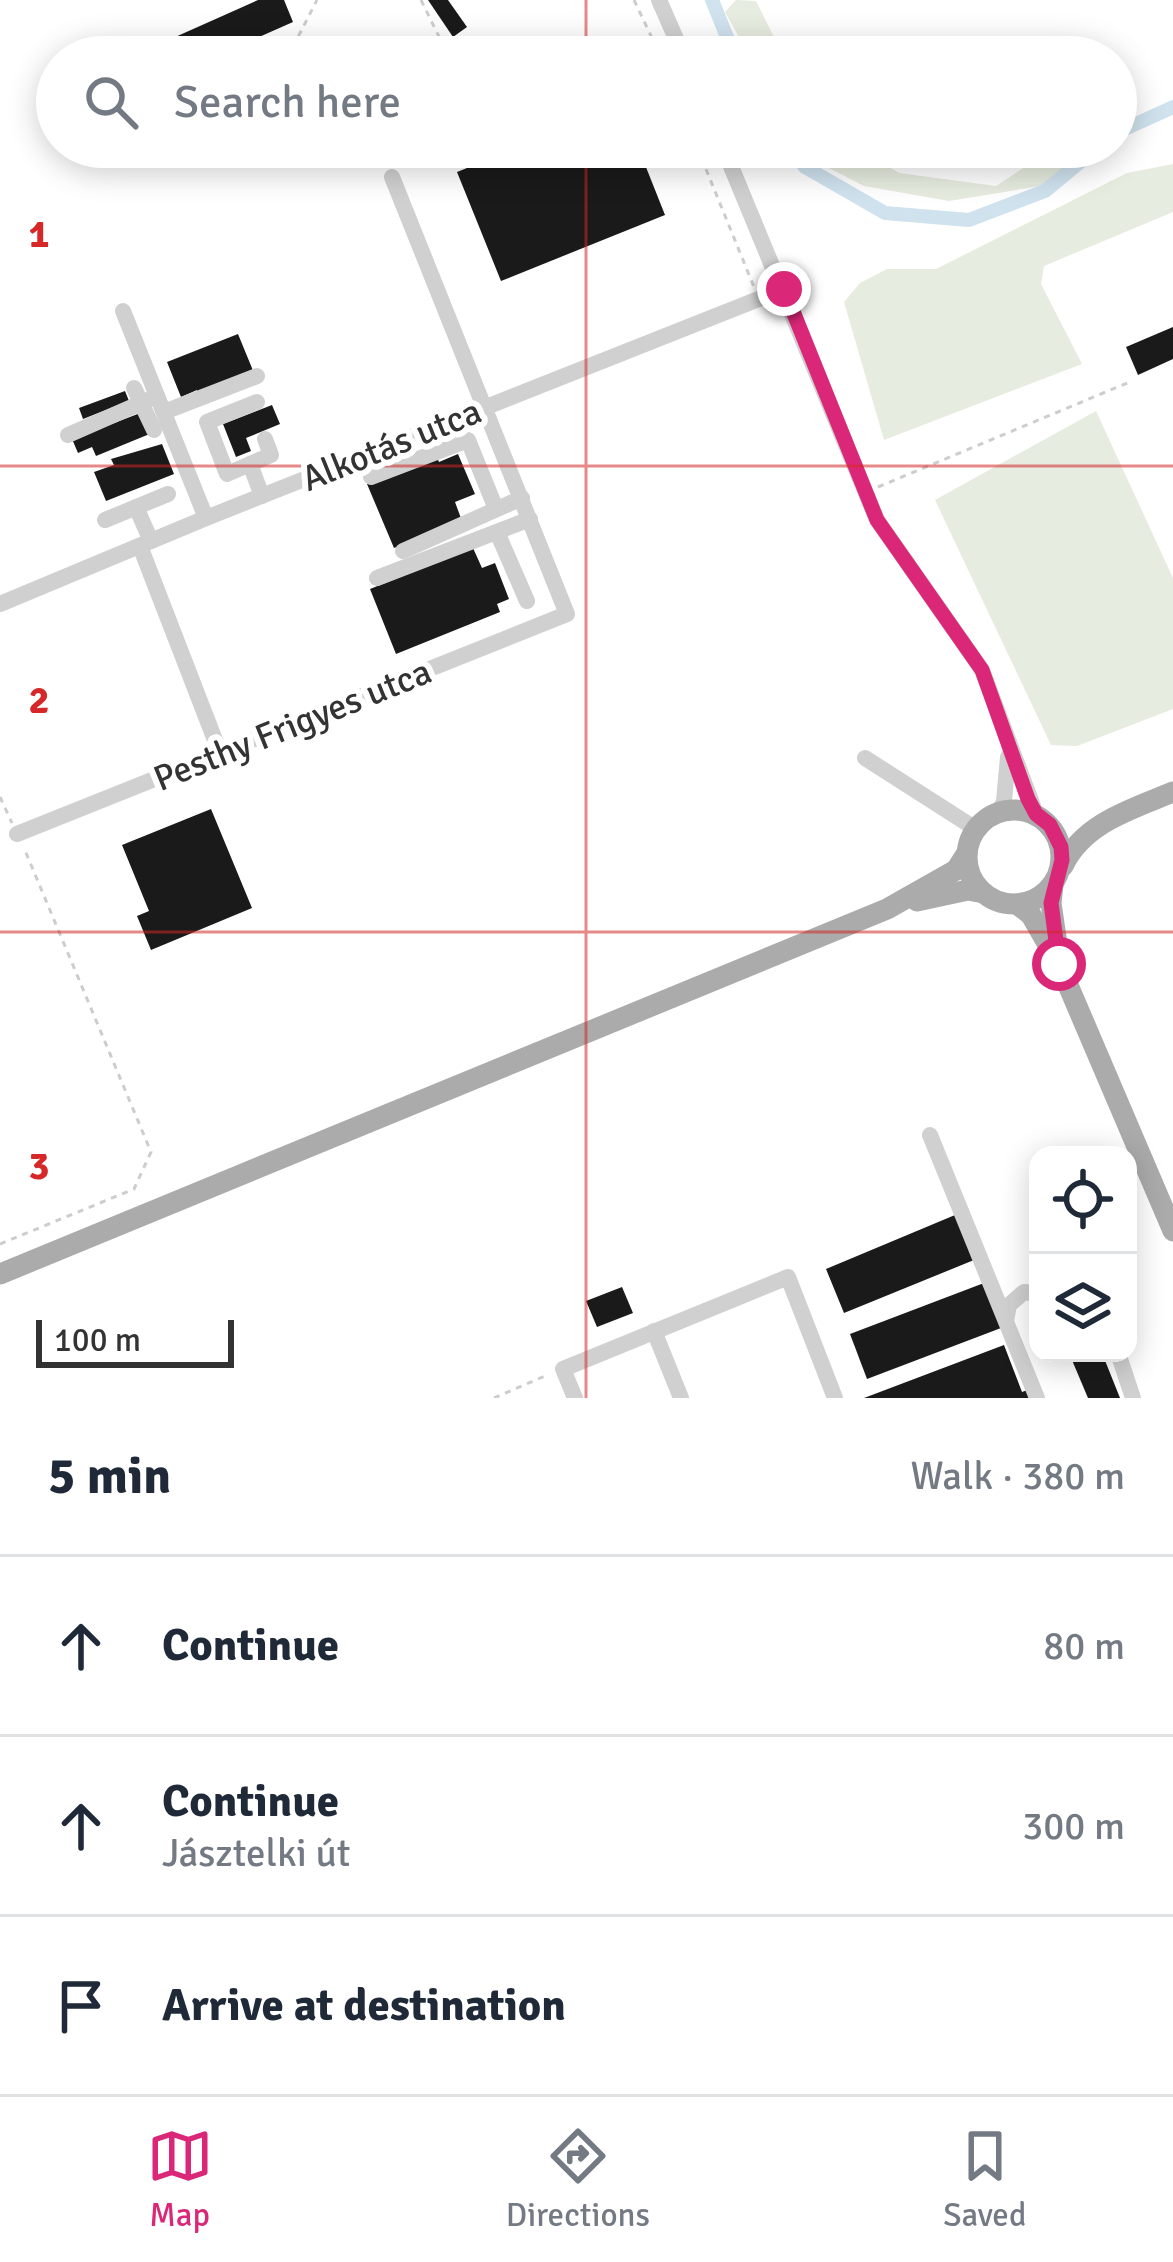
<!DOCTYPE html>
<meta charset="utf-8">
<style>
:root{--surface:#fff;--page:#f2f2f3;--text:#1f2937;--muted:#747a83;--line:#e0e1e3;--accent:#db2777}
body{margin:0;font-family:Signika,sans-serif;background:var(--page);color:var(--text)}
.controls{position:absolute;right:36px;bottom:36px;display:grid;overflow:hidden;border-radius:24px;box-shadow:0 6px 30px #0003}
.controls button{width:108px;height:108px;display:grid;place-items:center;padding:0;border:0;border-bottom:3px solid var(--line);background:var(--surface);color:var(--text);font:60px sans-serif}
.scale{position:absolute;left:36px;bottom:30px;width:198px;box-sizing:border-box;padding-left:12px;border:6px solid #333;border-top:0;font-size:33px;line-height:42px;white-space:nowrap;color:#333;-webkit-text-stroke:9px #fff;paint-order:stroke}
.stop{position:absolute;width:36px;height:36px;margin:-27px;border:9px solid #db2777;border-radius:50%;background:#fff}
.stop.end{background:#db2777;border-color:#fff;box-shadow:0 3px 12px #0008}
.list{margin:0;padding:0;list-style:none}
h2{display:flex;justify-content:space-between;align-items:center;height:156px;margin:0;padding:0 48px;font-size:51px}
h2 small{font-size:39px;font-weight:400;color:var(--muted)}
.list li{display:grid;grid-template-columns:78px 1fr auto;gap:36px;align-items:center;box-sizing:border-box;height:180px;padding:0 48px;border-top:3px solid var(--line)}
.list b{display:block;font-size:45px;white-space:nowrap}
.list p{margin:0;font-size:39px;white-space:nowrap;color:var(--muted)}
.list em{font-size:39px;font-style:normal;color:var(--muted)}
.icon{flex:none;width:66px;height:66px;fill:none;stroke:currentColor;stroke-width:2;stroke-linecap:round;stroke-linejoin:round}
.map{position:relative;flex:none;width:1173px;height:1398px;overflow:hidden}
.search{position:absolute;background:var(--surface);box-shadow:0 6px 30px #0003;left:36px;right:36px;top:36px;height:132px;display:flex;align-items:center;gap:30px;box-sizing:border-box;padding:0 42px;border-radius:66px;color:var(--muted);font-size:45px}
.sheet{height:696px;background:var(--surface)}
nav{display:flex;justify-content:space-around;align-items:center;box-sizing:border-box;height:168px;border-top:3px solid var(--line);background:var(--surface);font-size:33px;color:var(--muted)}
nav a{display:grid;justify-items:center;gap:6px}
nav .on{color:var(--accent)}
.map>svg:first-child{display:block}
.green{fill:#e6ecdf}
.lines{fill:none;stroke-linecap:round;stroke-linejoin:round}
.canal{stroke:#cfe2ee;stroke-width:14}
.building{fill:#1a1a1a}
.path{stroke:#cdcdcd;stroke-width:3;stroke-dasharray:6 6;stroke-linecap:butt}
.minor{stroke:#d0d0d0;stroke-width:16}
.major{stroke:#ababab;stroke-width:21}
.route{stroke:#db2777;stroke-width:15}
.grid{fill:none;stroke:#d62828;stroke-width:3;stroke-opacity:0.55}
.labels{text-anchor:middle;stroke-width:12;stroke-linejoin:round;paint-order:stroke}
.street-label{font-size:36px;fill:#333;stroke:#fff}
.grid-label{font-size:39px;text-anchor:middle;font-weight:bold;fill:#d62828;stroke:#fff;stroke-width:12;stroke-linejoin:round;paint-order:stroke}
</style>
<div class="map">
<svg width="1173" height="1398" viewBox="0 0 1173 1398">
<rect width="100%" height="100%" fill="#fff"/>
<g class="green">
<path d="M736 0 756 1 784 57H750L725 12Z"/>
<path d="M807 147H856L899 173 996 186 1055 147H1087L1041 186 949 201 864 186 821 164Z"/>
<path d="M1173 164V212L1044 266 1041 284 1082 364 884 440 844 302 860 283 887 269H936L1127 173Z"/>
<path d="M1096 411 1173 578V709L1077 746 1051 745 935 500Z"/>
</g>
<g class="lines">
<g class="canal">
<path d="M712 0 735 57"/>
<path d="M1116 133 1173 107"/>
<path d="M790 147 805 167 885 213 969 220 1045 191 1098 147"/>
</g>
</g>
<g class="building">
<path d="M258 0H284L293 22 214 57H182L173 38Z"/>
<path d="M428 0H448L467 27 453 37Z"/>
<path d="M519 147H638L665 215 501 281 457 172Z"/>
<path d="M1173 327V359L1138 375 1126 347Z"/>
<path d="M238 334 254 373 198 395 197 390 181 397 167 362Z"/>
<path d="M125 391 129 401 83 419 79 408Z"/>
<path d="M272 405 280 424 246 438 251 451 236 457 223 424Z"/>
<path d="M143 412 152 433 96 456 92 447 78 453 72 439Z"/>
<path d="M162 444 174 474 106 501 94 472 114 465 111 459Z"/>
<path d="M458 454 475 494 455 502 462 521 394 548 367 484 436 455 439 462Z"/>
<path d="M473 548 482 568 495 563 509 599 497 604 500 612 396 654 370 589Z"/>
<path d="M211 809 252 908 151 950 137 916 149 911 122 845Z"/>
<path d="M955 1215 974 1260 844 1313 826 1269Z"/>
<path d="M984 1283 1001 1328 867 1379 850 1334Z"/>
<path d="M622 1287 633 1313 597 1327 586 1301Z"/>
<path d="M1004 1345 1022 1392 1030 1389 1033 1398H864Z"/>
<path d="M1069 1353H1102L1120 1398H1088Z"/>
</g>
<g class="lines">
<g class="path">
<path d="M421 0 449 57"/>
<path d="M634 0 661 57"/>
<path d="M256 57 297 39 317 0"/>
<path d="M697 147 754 287"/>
<path d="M357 149 362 147"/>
<path d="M878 487 1132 381"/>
<path d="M0 797 12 823"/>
<path d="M0 1244 134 1189 151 1152 24 848"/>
<path d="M494 1398 547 1375"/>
</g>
<g class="minor">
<path d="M659 0 684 57"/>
<path d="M723 147 877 520 982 670 1036 814"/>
<path d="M123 311 206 518"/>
<path d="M134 388 154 430"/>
<path d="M257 402 207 422 227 474 250 464 262 496"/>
<path d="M164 412 257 376"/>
<path d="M68 435 157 396"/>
<path d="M250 464 271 455 265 439"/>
<path d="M371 477 468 440 496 509"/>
<path d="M136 507 151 541"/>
<path d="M105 520 168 494"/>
<path d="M497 532 527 601"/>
<path d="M140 546 220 753"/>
<path d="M403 551 522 498"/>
<path d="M377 578 530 519"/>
<path d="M0 604 206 518 784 289"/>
<path d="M865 758 976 829"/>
<path d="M999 812 1004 801 1008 757"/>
<path d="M17 834 567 614 392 177"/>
<path d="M930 1135 1037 1398"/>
<path d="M1006 1321 1009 1305 1024 1292 1038 1294"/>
<path d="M654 1331 681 1398"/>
<path d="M1118 1353 1133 1398"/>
<path d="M575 1398 563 1369 788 1277 835 1398"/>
</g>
<g class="major">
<circle cx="1014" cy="857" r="47"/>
<path d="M1063 866C1083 823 1132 809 1173 792"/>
<path d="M1053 885 1051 903 1058 951"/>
<path d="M917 901 968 890 984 893"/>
<path d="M1017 904 1031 915 1059 964 1173 1231"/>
<path d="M0 1274 887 909 956 870 967 853"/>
</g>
</g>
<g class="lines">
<path class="route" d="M784 289 877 520 982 670 1028 799 1036 814 1050 825 1061 847 1062 860 1051 903 1059 964"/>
</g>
<path class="grid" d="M586 0V57M586 147V1398M0 466H1173M0 932H1173"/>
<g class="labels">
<g class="street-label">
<text transform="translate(391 444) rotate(-22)" y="13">Alkotás utca</text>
<text transform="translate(292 724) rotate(-22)" y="13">Pesthy Frigyes utca</text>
</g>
</g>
<g class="grid-label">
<text x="39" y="247">1</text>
<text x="39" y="713">2</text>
<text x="39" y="1179">3</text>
</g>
</svg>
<div class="controls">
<button><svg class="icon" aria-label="locate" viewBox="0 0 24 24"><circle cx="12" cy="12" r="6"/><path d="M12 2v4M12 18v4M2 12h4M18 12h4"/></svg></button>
<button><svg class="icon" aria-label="layers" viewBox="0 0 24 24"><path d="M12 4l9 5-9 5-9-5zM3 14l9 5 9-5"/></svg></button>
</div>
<div class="scale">100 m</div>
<div class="stop" style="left:1059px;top:964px"></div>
<div class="stop end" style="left:784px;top:289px"></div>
<div class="search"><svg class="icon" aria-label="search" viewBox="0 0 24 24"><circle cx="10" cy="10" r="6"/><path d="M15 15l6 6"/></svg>Search here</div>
</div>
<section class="sheet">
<h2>5 min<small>Walk · 380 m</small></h2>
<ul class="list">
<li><svg class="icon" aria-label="ahead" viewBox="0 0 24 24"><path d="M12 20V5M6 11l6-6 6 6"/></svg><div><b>Continue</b></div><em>80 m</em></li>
<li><svg class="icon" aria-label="ahead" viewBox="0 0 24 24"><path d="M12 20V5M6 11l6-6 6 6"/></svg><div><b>Continue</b><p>Jásztelki út</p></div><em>300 m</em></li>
<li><svg class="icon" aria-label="arrive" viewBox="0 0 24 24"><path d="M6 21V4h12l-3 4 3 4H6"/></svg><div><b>Arrive at destination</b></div></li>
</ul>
</section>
<nav>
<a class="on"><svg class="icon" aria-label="map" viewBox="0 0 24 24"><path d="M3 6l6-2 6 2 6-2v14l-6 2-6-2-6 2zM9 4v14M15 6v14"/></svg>Map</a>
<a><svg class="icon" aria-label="directions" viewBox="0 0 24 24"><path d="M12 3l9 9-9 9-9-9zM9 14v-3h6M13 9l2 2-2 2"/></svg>Directions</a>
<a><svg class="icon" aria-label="saved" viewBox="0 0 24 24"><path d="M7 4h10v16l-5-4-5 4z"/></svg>Saved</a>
</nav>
